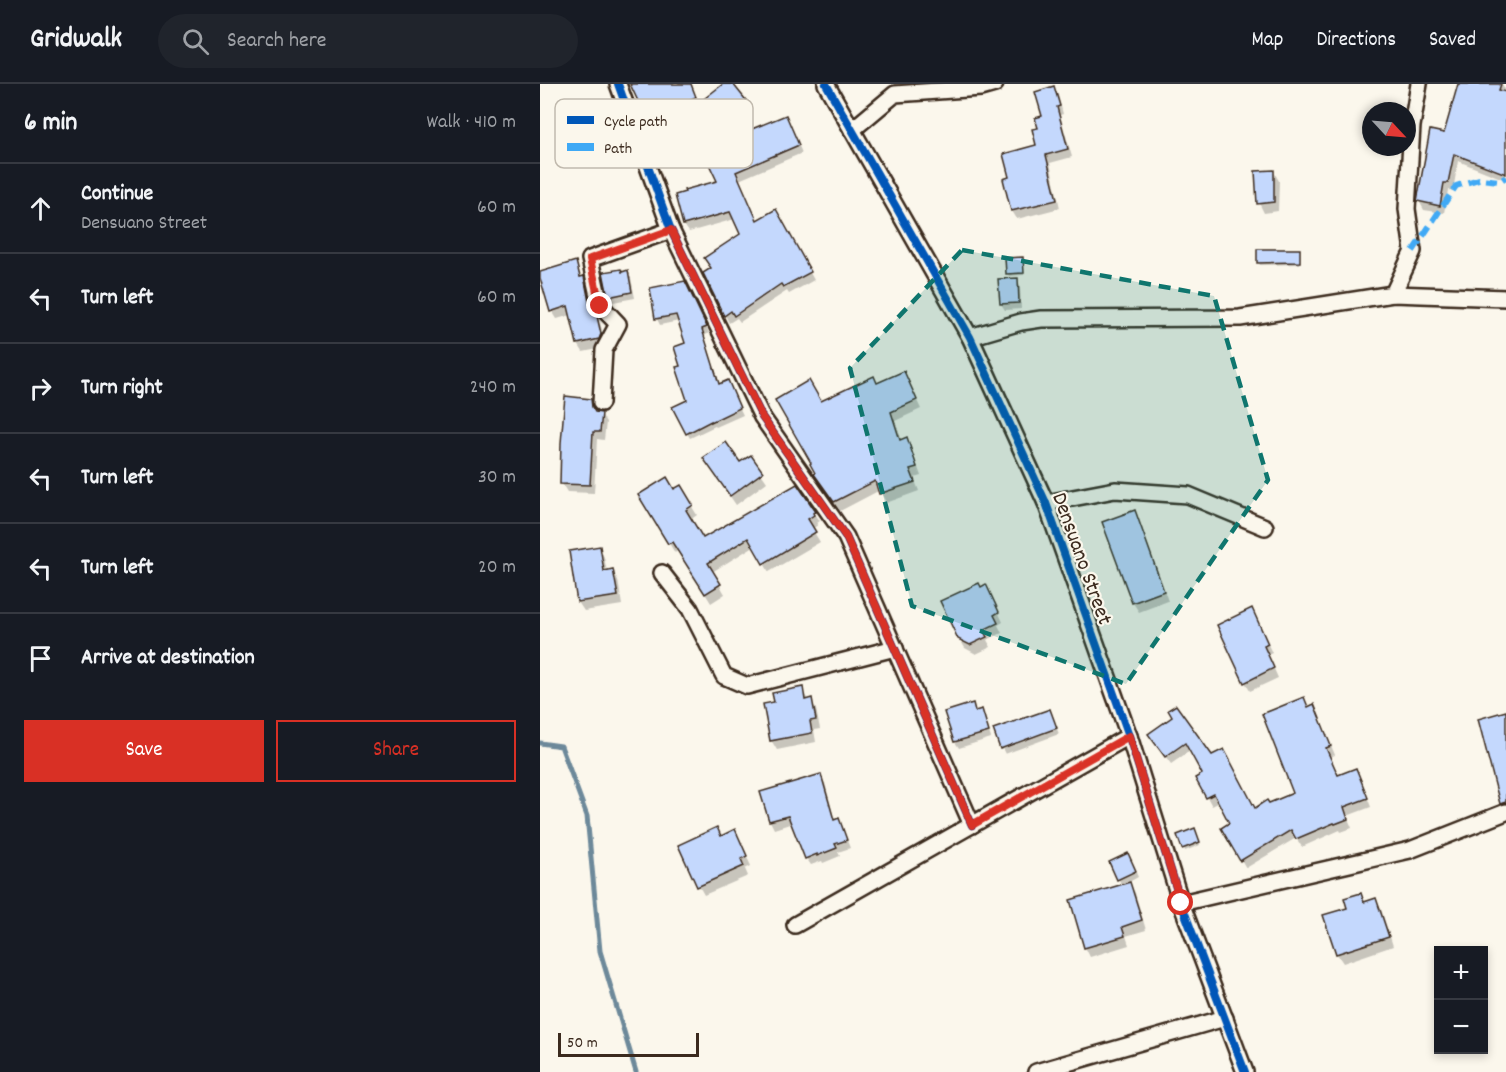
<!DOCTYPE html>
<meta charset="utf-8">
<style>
:root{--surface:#171b24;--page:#20242c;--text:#f1f3f6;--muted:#9ea1a6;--line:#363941;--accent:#d93025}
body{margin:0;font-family:Dekko,sans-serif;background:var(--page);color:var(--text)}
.controls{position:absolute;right:18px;bottom:18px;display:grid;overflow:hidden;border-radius:0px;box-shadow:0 3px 9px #0003}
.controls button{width:54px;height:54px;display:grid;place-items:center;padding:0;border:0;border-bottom:2px solid var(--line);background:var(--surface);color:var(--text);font:30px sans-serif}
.compass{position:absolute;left:822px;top:18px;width:54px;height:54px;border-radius:50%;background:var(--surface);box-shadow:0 3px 9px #0003;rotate:116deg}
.scale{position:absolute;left:18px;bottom:15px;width:141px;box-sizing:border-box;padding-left:6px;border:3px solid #3b2a1e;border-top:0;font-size:16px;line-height:21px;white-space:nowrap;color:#3b2a1e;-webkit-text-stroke:4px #fbf7ec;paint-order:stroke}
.stop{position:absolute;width:18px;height:18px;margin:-14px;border:4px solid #d93025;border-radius:50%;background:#fff}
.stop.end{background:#d93025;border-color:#fff;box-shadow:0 2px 6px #0008}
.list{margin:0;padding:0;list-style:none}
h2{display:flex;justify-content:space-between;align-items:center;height:78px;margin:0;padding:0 24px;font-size:26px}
h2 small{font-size:20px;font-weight:400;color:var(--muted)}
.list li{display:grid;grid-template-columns:39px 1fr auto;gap:18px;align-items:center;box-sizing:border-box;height:90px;padding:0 24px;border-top:2px solid var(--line)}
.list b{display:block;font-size:22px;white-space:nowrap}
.list p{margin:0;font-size:20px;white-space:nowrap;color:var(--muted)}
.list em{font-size:20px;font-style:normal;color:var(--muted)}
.actions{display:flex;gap:12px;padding:18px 24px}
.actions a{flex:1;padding:14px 0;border:2px solid var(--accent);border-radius:0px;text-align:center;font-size:21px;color:var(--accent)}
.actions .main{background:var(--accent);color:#fff}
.icon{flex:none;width:33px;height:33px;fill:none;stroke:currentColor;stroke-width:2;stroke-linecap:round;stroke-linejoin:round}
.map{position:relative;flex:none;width:966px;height:988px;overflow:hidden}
header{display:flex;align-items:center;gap:36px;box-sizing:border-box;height:84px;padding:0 30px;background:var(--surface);border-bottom:2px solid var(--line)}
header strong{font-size:28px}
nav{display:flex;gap:33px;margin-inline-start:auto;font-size:21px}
.search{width:420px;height:54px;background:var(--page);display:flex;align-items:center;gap:15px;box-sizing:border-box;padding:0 21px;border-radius:33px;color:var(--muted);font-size:22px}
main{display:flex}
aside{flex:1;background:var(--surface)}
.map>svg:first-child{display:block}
.shadow{fill:#0003}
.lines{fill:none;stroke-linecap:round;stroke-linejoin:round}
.stream{stroke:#6d899a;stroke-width:5}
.building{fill:#c4d8fd;stroke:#3b2a1e;stroke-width:1.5}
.minor-casing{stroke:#3b2a1e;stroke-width:20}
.minor{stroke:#fbf7ec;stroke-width:15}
.quiet{stroke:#3fa9f5;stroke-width:6;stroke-dasharray:12 6;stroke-linecap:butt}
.cycleway-casing{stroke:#fbf7ec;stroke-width:11}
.cycleway{stroke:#0057b8;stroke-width:8}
.route{stroke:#d93025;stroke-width:8}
.marked{fill:#0f766e;fill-opacity:0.2;stroke:#0f766e;stroke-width:4.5;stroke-dasharray:12 8;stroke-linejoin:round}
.labels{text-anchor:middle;stroke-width:4.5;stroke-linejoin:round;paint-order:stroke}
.street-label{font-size:22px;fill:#3b2a1e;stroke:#fbf7ec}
.key{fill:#fbf7ec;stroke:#c1baae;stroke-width:1.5}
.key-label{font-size:16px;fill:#3b2a1e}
</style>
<header>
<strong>Gridwalk</strong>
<div class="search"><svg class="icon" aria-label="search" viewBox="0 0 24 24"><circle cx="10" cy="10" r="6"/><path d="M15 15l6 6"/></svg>Search here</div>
<nav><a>Map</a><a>Directions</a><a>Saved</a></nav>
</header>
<main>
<aside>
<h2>6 min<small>Walk · 410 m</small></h2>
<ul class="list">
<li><svg class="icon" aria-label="ahead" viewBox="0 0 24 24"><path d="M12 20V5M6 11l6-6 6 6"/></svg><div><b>Continue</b><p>Densuano Street</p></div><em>60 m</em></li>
<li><svg class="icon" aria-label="left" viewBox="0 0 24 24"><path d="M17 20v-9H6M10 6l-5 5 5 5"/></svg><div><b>Turn left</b></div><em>60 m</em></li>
<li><svg class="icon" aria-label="right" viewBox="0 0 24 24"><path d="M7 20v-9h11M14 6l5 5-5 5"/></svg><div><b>Turn right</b></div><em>240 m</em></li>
<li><svg class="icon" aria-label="left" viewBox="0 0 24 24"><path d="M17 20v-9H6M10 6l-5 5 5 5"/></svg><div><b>Turn left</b></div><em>30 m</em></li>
<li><svg class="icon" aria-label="left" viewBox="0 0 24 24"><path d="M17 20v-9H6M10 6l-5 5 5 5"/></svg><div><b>Turn left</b></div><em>20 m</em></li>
<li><svg class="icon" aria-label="arrive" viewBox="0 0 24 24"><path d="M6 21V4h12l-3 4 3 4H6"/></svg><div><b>Arrive at destination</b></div></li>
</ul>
<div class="actions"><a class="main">Save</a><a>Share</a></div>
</aside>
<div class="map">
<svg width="966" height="988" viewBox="0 0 966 988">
<rect width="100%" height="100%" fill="#fbf7ec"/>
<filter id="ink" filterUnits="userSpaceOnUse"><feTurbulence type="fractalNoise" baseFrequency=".0167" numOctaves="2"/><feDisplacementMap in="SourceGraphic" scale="12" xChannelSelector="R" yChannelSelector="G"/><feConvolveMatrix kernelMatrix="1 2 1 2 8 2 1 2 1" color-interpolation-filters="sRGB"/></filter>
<g filter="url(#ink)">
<g class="shadow">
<path d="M100 0H150L159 20 185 0H191L211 27 175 55 152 24 121 38 119 34 110 37 105 30Z"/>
<path d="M920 0H962L966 7V96L918 77 913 107 908 106 904 129 884 126 879 117 905 51Z"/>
<path d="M513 4 518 11 523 30 520 31 532 73 510 79 520 124 477 135 472 127 470 94 498 62 500 45Z"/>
<path d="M246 32 262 69 199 96 218 138 236 127 274 196 249 210 247 207 200 238 197 234 189 239 165 190 172 185 202 150 195 135 149 148 144 141 179 98 214 59Z"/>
<path d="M734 88 739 97 738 127 724 129 719 119Z"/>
<path d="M759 167 760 169V180L720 181 718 178Z"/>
<path d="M482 175 484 177V191L469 192 467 189Z"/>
<path d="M35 179 42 194H43L48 202 54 230 61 242 65 259 63 264 43 268 38 260 31 231 17 235 12 227Z"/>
<path d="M87 188 91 194 95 214 73 218 70 213 82 189Z"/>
<path d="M477 195 480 201 481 225 465 226 461 220Z"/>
<path d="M111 205H148L169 249 164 252 180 301 190 304 203 331 176 343 175 342 150 354 147 349 148 317 142 283 146 260 139 237 120 241 117 235Z"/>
<path d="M368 298 381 325 355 337 362 357 366 355 371 364 381 392 374 394 379 407 346 419 340 406 300 427 281 399 280 319 337 301Z"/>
<path d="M51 316 55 324 56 330H61L66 338 64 356 57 355 54 409 27 408 22 400Z"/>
<path d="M210 373 227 398 196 421 170 383 200 380Z"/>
<path d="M256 402 280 437 277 439 278 441 272 445 280 458 229 488 214 462 172 488 185 510 171 519 138 466 135 469 100 412 134 407 140 403 157 431 150 436 163 456Z"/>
<path d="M594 428 599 437 628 517 599 528 593 519 564 439Z"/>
<path d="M59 463 64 473 67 488 73 487 78 496 82 521 44 527 38 518 31 468Z"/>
<path d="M450 511 463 538 458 541 462 549 447 556 451 563 436 570 425 564 419 554Z"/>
<path d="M716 535 732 569 728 571 738 594 710 607 705 598Z"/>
<path d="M262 604 268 617 271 616 276 625 280 645 274 646 276 658 237 666 231 656 235 619Z"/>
<path d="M432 621 435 627 444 633 451 654 419 664 415 658 406 629Z"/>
<path d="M774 622 778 630 795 671 790 673 798 693 820 694 831 723 807 732 812 744 801 748 800 746 762 763 756 754 706 784 683 745 691 740 680 718 672 722 657 695 664 691 651 666 631 680 615 658 634 633 671 673 715 725 755 709 769 624Z"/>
<path d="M512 632 519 650 465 670 462 664Z"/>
<path d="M280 692 285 699 295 737 302 744 310 764 298 768 300 772 283 779 282 777 271 781 266 774 253 739 234 745 230 737 222 709Z"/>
<path d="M656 748 660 761 645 767 644 764Z"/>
<path d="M181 754 199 756 211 782 205 785 208 792 164 811 159 802Z"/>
<path d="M591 777 598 793 589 798 595 809 606 846 586 852 589 861 550 873 545 863 582 802 571 779Z"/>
<path d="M820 810 825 819 836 816 841 825 853 862 803 879 797 870 809 825Z"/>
</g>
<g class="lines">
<path class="stream" d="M0 659 21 662 47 732 60 867 96 988"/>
</g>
<g class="building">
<path d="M90 0H151L156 13 116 31 113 26 104 30Z"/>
<path d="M183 0H193L209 20 171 50 151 25Z"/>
<path d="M918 0H961L959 6 966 8V90L914 70 908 99H904L900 122 877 117 890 46 904 49Z"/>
<path d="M514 2 520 22 517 23 528 65 506 71 517 116 471 127 463 95 469 93 463 70 496 61 492 45 498 44 495 34 502 32 495 8Z"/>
<path d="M246 31 259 61 196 88 217 136 236 125 271 188 243 203 241 200 194 232 191 227 184 232 163 189 171 184 164 174 200 150 190 128 143 141 135 111 145 108 144 106 177 97 168 78 212 58 207 47Z"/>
<path d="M734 86V118L717 120 715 87Z"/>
<path d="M717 165H760V178L717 179Z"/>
<path d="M483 173 484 189 466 190 465 174Z"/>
<path d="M36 177 40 193 44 192 50 223 57 232 61 250 59 255 37 260 28 222 10 228 0 194V188Z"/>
<path d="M81 185 82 188 88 186 92 208 68 213 63 188Z"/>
<path d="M478 194 479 219 460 220 458 195Z"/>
<path d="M145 197 167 243 162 245 179 300 188 296 200 324 171 338V337L146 350 132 323 147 316 136 283 140 282 134 263 145 259 136 231 115 235 110 204Z"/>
<path d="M364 287 377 316 351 328 360 356 367 353 377 383 370 385 375 398 339 410 335 397 294 418 274 390 275 389 270 380 271 379 235 316 269 296 281 317 334 292 337 299Z"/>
<path d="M25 312 51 315 52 323 55 328 62 329 60 348H53L50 401 20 400 21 359Z"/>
<path d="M186 358 200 378 211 371 223 388 190 412 163 374Z"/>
<path d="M127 393 134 405 141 401 153 421 146 426 163 454 257 400 276 428 273 429 274 431 268 435 276 448 223 480 208 454 168 479 181 500 165 510 132 458 128 460 98 411Z"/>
<path d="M595 426 624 507 592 519 562 438Z"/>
<path d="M60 462 64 487 73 485 78 512 37 518 29 467Z"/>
<path d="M439 499 441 503 446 500 459 528 454 531 458 539 443 546 447 553 430 561 418 555 400 517Z"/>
<path d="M712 524 728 560 724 562 734 584 704 599 677 541Z"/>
<path d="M263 603 265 616 272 614 276 636 270 637 272 649 230 657 223 620 234 618 232 609Z"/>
<path d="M764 613 768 623 774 620 791 662 786 664 798 691 816 684 828 714 804 723 808 735 795 740 794 739 756 755 751 746 700 777 681 744 689 739 674 710 666 714 655 694 662 690 645 659 625 673 608 650 632 633 628 626 636 621 672 671 684 665 715 724 727 716 729 719 753 709 722 630Z"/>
<path d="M433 619 435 627 442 625 449 648 414 658 404 628Z"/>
<path d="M510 625 517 644 460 665 453 645Z"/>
<path d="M966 627V718L960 720 938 635Z"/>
<path d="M281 690 294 736 299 734 307 756 295 760 297 764 277 772V770L265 775 248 732 229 737 220 708Z"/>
<path d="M177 743 181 752 195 745 207 772 201 775 204 782 157 803 138 761Z"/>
<path d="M655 744 660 758 642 765 637 751Z"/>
<path d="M588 769 596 787 577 796 569 778Z"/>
<path d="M590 798 602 836 582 843 585 852 544 864 530 816Z"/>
<path d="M821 809 824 818 836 814 849 853 796 870 783 831 807 824 804 814Z"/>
</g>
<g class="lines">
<defs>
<g id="minor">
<path d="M78 0 131 146 222 333 306 453 432 741"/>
<path d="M286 0 430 253 506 419 589 652 641 819 705 988"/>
<path d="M312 46 355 10 441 4 455 0"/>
<path d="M853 210 873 167 867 125 872 42 879 0"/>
<path d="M430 253 481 238 501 235 700 234 853 210 966 214"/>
<path d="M61 319 64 266 78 240 60 221 50 175 131 146"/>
<path d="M506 419 575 406 648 411 725 443"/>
<path d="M122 489 150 525 184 592 207 602 355 564"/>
<path d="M641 819 870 766 966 728"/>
<path d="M255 841 589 652"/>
<path d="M496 988 685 934"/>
</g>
</defs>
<use href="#minor" class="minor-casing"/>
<use href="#minor" class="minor"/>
<path class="quiet" d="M873 167 916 102 939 95 960 97 966 93"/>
<defs>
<g id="cycleway">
<path d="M78 0 131 146 222 333 306 453 432 741"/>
<path d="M286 0 430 253 506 419 589 652 641 819 705 988"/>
</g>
</defs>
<use href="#cycleway" class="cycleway-casing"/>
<use href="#cycleway" class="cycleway"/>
</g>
</g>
<g class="lines" filter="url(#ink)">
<path class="route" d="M60 222 50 175 131 146 222 333 306 453 432 741 589 652 641 819"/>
</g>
<path class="marked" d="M422 166 674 212 728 396 586 600 372 522 310 284Z"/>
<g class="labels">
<g class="street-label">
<text transform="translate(544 474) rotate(70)" y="8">Densuano Street</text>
</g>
</g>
<rect x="15" y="15" width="198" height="69" rx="9" class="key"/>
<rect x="27" y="32" width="27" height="8" fill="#0057b8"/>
<rect x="27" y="59" width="27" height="8" fill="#3fa9f5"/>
<g class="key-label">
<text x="64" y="42">Cycle path</text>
<text x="64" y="69">Path</text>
</g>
</svg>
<div class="controls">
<button>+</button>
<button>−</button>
</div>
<svg class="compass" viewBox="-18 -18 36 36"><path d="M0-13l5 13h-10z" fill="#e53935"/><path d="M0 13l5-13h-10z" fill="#9ea1a6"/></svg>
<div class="scale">50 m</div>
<div class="stop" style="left:641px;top:819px"></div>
<div class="stop end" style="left:60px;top:222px"></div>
</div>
</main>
